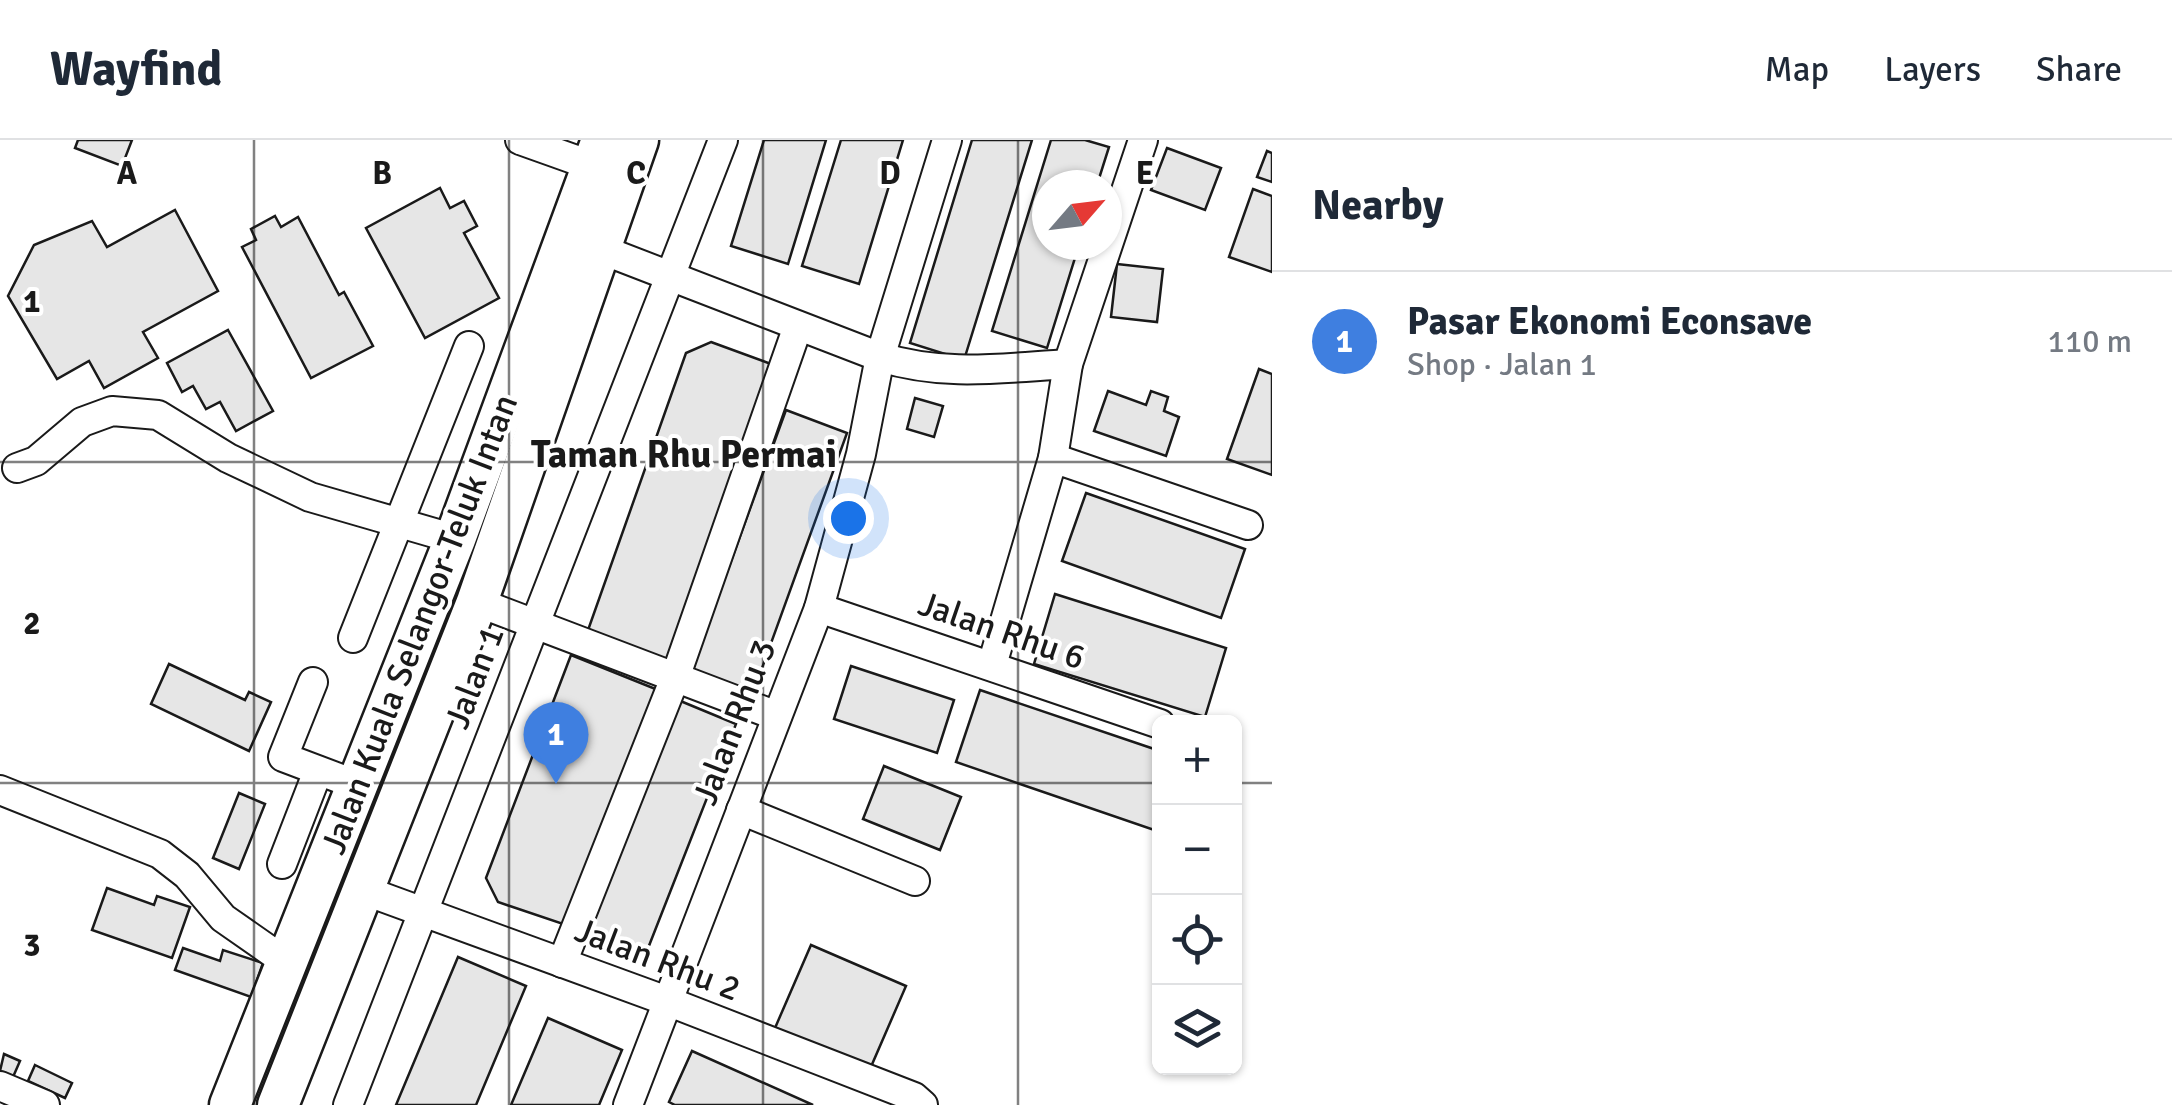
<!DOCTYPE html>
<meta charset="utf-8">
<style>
:root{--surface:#fff;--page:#f2f2f3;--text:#1f2937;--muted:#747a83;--line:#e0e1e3;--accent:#2563eb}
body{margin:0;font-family:Signika,sans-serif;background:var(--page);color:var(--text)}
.controls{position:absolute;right:30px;bottom:30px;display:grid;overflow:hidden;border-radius:15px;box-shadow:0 2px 8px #0004}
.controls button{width:90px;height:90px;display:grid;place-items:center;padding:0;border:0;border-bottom:2px solid var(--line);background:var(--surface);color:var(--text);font:50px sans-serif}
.compass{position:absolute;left:1032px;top:30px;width:90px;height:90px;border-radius:50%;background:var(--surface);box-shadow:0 2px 8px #0004;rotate:62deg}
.you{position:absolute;left:848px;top:378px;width:35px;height:35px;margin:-25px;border:8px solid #fff;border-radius:50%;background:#1a73e8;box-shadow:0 0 0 15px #1a73e833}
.badge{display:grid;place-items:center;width:65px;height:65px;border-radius:50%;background:var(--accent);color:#fff;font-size:32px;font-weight:700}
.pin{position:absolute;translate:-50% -82px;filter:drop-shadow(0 2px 5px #0008)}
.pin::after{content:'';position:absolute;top:52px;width:35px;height:30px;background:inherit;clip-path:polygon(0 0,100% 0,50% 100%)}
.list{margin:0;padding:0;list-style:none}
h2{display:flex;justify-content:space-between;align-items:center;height:130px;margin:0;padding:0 40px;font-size:42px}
h2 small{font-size:32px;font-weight:400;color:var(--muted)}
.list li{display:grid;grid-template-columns:65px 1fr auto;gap:30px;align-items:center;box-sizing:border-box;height:140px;padding:0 40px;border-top:2px solid var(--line)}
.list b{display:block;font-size:38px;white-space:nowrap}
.list p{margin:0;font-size:32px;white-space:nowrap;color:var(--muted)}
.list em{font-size:32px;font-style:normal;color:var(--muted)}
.icon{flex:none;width:55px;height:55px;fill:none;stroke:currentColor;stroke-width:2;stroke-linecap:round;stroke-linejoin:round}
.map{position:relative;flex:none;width:1272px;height:965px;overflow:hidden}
header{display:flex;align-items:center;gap:60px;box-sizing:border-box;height:140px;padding:0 50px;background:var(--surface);border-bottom:2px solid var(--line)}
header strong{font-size:48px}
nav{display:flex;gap:55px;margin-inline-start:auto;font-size:35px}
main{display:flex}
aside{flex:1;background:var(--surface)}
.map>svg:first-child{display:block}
.building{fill:#e6e6e6;stroke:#1a1a1a;stroke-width:2.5}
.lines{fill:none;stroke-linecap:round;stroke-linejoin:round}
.minor-casing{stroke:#1a1a1a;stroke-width:32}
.highway-casing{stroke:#1a1a1a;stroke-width:45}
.minor{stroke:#fff;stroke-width:28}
.highway{stroke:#fff;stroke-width:40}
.grid{fill:none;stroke:#1a1a1a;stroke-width:2.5;stroke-opacity:0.55}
.labels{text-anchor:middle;stroke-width:8;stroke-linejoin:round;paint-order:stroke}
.street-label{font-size:35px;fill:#1a1a1a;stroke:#fff}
.neighbourhood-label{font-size:38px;font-weight:bold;fill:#1a1a1a;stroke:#fff}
.grid-label{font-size:32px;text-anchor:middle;font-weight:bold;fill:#1a1a1a;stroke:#fff;stroke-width:8;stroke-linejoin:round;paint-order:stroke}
</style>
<header>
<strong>Wayfind</strong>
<nav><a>Map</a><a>Layers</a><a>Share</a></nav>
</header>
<main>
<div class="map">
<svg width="1272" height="965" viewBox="0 0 1272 965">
<rect width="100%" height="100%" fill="#fff"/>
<g class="building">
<path d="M78 0H132L122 26 75 8Z"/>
<path d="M764 0H826L788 124 731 106Z"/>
<path d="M841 0H903L859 144 802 126Z"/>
<path d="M972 0H1032L964 220 910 203Z"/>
<path d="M1051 0H1085L1109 7 1097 45H1047V105H1079L1047 208 992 191Z"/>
<path d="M1167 8 1221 28 1205 70 1151 50Z"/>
<path d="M1267 11 1272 13V42L1257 37Z"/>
<path d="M440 48 450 68 464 61 477 86 464 93 499 158 425 198 366 88Z"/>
<path d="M1253 49 1272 56V132L1229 117Z"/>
<path d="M175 70 218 151 143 192 158 218 104 248 89 221 57 239 8 156 34 105 92 81 107 107Z"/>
<path d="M275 76 281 87 298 77 339 155 344 152 373 206 311 238 242 107 256 100 251 89Z"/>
<path d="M1117 124 1163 129 1157 182 1111 177Z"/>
<path d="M228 190 273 271 236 291 220 262 206 269 193 246 182 252 167 223Z"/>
<path d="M711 202 771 224 666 522 587 493 686 213Z"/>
<path d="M1259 229 1272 234V335L1227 319Z"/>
<path d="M1108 251 1146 265 1151 251 1168 257 1164 271 1179 277 1166 316 1094 291Z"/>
<path d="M915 258 943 266 934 297 907 289Z"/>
<path d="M786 270 847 293 753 553 691 531Z"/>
<path d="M1086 353 1245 409 1221 478 1062 421Z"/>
<path d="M1055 454 1226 508 1205 577 1034 524Z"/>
<path d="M571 515 658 550 566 785 498 762 486 738Z"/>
<path d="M169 524 245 560 249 552 271 562 249 611 151 564Z"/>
<path d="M851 526 954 560 937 613 834 579Z"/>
<path d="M980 550 1160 611V692L956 622Z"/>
<path d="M678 560 736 584 643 821 584 797Z"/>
<path d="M884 626 961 657 940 710 863 679Z"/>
<path d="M239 653 265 664 239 729 213 718Z"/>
<path d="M107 748 154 765 157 756 190 767 172 818 92 790Z"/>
<path d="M811 805 906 846 870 929 775 888Z"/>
<path d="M183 808 220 821 223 810 263 823 251 857 175 830Z"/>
<path d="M458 817 526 846 476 965H396Z"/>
<path d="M548 878 622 910 599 965H511Z"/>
<path d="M692 911 813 965H675L669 962Z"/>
<path d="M4 914 20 921 13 937 0 931Z"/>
<path d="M35 925 72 943 65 958 28 941Z"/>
</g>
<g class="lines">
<defs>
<g id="minor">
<path d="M520 0 593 26"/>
<path d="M587 104 880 217C946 237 1001 228 1068 224"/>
<path d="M1053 318 1068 224 1143 0"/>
<path d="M17 328 36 321 82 282 112 271 158 275 228 318 310 357 455 399"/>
<path d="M477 462 777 576"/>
<path d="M819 468 1160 584"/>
<path d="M353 498 469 206"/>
<path d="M992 525 1053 318 1248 385"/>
<path d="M313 542 283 617 357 645"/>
<path d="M0 650 160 714 187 735 223 778 276 815 288 820"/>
<path d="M741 670 915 741"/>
<path d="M282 724 318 631"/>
<path d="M363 750 667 861 914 957 923 965"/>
<path d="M562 823 675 538 798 186"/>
<path d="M0 946 45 965"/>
<path d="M348 965 723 0"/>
<path d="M628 965 819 468 861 314 880 217 947 0"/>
</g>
<g id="highway">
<path d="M230 965 455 399 602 0"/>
<path d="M278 965 477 462 638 0"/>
</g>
</defs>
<use href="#minor" class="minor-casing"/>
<use href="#highway" class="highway-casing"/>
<use href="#minor" class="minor"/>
<use href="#highway" class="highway"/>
</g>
<path class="grid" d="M254 0V965M509 0V965M763 0V965M1018 0V965M0 322H1272M0 643H1160M1234 643H1272"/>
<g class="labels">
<g class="street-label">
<text transform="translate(419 484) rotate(-69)" y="12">Jalan Kuala Selangor-Teluk Intan</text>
<text transform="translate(1002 490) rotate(19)" y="12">Jalan Rhu 6</text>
<text transform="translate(474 537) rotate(-69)" y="12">Jalan 1</text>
<text transform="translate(734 582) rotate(-69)" y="12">Jalan Rhu 3</text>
<text transform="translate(658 819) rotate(21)" y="12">Jalan Rhu 2</text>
</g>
<g class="neighbourhood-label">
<text x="684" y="327">Taman Rhu Permai</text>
</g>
</g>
<g class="grid-label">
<text x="127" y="44">A</text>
<text x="382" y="44">B</text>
<text x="636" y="44">C</text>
<text x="890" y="44">D</text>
<text x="1145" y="44">E</text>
<text x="32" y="172">1</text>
<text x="32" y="494">2</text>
<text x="32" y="816">3</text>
</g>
</svg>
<div class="controls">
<button>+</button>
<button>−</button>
<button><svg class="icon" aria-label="locate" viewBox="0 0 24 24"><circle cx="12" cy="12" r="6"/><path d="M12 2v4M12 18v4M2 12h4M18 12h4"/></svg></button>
<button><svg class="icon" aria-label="layers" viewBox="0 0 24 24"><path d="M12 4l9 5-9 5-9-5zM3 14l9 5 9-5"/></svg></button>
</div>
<svg class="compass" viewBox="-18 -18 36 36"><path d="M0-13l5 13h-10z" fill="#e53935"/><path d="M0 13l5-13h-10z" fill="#747a83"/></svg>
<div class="you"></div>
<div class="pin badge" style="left:556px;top:644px;background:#3f7fe0">1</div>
</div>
<aside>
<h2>Nearby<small></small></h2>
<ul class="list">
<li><span class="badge" style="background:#3f7fe0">1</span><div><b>Pasar Ekonomi Econsave</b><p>Shop · Jalan 1</p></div><em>110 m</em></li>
</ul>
</aside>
</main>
